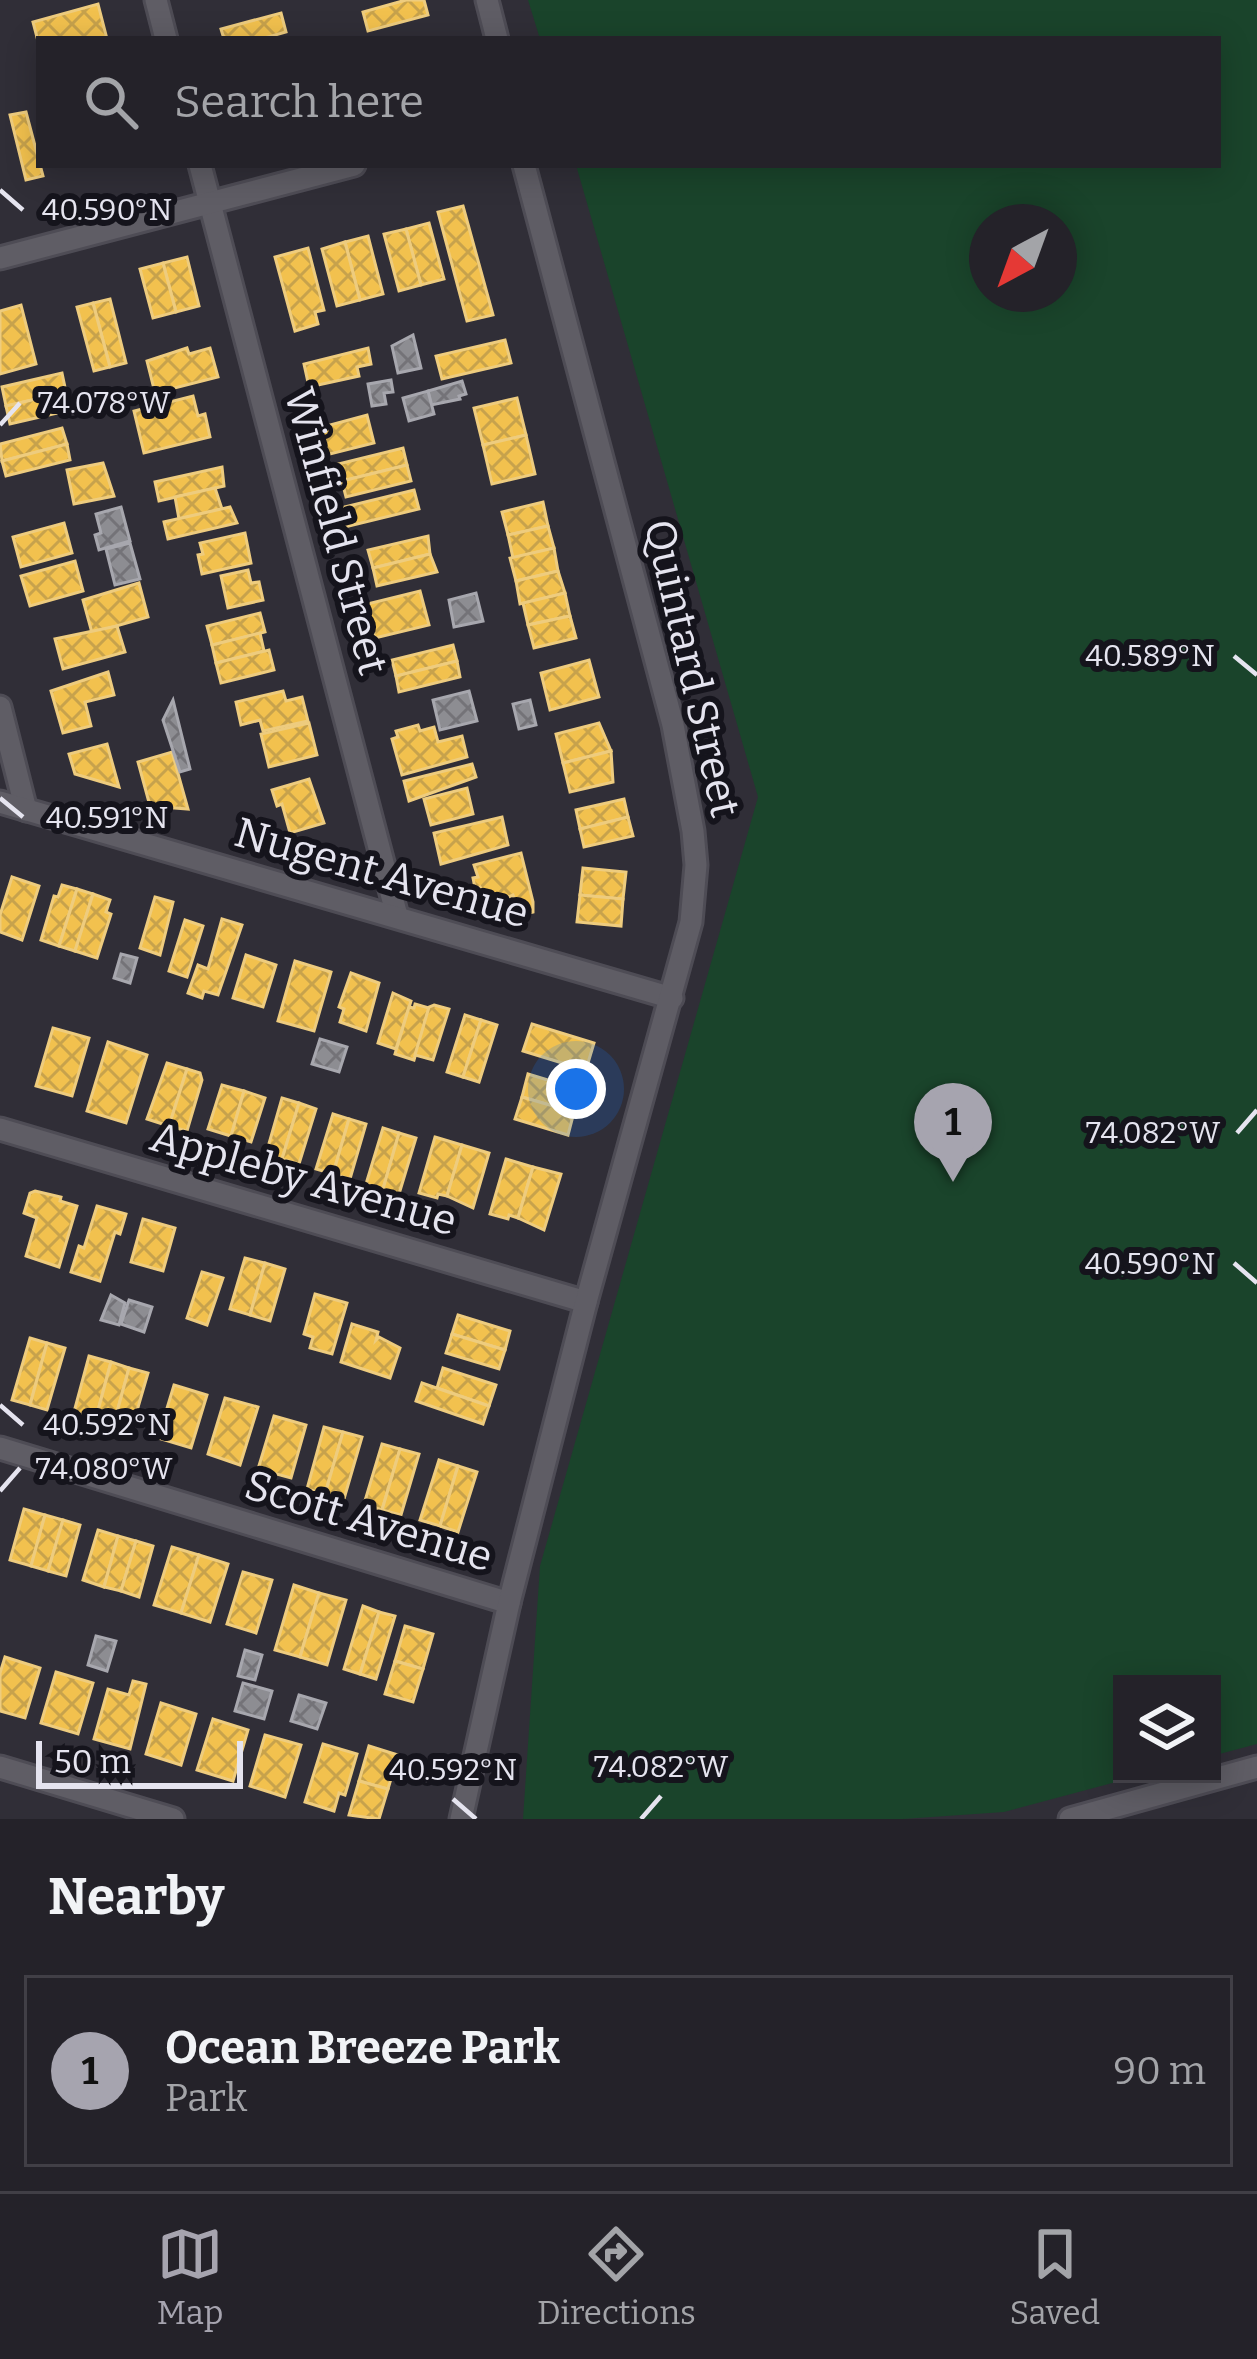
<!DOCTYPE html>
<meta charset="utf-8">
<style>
:root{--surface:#242229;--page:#2c2a31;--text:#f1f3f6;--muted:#a3a4a8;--line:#413f46;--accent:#a6a4af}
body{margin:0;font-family:Bitter,serif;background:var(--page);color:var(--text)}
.controls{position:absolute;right:36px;bottom:36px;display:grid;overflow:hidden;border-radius:0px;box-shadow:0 6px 30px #0003}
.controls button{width:108px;height:108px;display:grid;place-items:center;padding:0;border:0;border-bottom:3px solid var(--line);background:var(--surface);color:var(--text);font:60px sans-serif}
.compass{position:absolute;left:969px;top:204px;width:108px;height:108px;border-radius:50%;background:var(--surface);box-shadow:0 6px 30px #0003;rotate:221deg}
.scale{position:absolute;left:36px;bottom:30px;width:207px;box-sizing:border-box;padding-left:12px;border:6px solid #e5e4ef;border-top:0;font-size:33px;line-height:42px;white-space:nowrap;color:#e5e4ef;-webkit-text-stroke:9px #15141c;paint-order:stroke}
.you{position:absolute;left:576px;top:1089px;width:42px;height:42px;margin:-30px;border:9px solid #fff;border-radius:50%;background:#1a73e8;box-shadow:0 0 0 18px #1a73e833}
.badge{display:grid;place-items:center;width:78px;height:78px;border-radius:50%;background:var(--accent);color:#111;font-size:39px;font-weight:700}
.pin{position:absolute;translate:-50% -99px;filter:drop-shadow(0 3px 6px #0008)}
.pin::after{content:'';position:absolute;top:63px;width:42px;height:36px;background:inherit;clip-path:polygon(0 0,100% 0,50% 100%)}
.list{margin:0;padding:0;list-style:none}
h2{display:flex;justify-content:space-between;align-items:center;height:156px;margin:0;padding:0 48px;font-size:51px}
h2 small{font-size:39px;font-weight:400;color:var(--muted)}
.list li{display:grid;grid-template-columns:78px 1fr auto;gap:36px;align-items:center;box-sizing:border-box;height:192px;margin:0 24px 24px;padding:0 24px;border:3px solid var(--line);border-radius:0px}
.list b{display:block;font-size:45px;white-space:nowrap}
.list p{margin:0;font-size:39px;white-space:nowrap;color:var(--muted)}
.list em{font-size:39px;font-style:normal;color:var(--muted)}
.icon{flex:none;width:66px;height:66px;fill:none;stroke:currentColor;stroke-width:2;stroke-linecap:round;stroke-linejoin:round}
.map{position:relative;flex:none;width:1257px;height:1819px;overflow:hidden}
.search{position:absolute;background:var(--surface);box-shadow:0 6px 30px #0003;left:36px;right:36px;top:36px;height:132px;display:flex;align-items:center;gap:30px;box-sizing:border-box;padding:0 42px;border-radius:0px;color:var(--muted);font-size:45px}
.sheet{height:372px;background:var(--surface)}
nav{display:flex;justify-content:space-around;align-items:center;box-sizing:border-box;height:168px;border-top:3px solid var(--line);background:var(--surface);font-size:33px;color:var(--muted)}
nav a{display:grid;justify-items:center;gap:6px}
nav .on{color:var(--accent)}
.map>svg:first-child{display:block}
.park{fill:#1a442b;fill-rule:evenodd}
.homes{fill:url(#homes-cross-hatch);stroke:#eecc7e;stroke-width:3}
.industry{fill:url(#industry-cross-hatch);stroke:#a7a7ae;stroke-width:3}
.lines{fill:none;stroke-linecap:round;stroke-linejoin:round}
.minor-casing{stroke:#4e4c55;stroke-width:27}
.minor{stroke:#5f5d65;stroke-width:21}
.ticks{fill:none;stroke:#e5e4ef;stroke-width:4.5}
.labels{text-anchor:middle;stroke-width:12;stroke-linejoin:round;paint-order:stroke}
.street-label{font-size:42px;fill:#e5e4ef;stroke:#15141c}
.ticks-label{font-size:30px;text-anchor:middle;fill:#e5e4ef;stroke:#15141c;stroke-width:12;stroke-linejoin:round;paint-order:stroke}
</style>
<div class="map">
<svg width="1257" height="1819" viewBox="0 0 1257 1819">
<defs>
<pattern id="homes-cross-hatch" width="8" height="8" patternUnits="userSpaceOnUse" patternTransform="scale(3)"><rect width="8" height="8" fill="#f2c14e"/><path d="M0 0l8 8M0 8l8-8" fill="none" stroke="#c7a24c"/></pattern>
<pattern id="industry-cross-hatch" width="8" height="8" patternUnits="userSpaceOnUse" patternTransform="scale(3)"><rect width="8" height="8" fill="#8d8d92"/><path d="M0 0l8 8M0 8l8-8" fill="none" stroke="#747378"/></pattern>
</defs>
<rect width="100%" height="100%" fill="#302e37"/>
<path class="park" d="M528 0H1257V1744L1212 1756V1684H1122V1774H1146L1004 1812 903 1819H523L540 1566 758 797 576 165H1218V39H540ZM987 222H1059V294H987Z"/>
<g class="homes">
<path d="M406 0H424L428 15 368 31 363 12Z"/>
<path d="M98 4 107 39H39V45L33 22Z"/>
<path d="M281 13 286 32 261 39H224L221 29Z"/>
<path d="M26 112 43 176 26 180 10 115Z"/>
<path d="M463 206 493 315 467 321 438 212Z"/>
<path d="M429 223 444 279 421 285 406 229Z"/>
<path d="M406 229 421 285 399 291 384 234Z"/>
<path d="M368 236 383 294 360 300 345 242Z"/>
<path d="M345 242 360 300 337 306 322 249Z"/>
<path d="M308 248 324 310 315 312 318 324 295 331 275 257Z"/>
<path d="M187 257 199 306 176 312 163 263Z"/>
<path d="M163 263 176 312 153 318 140 269Z"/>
<path d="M110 299 126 363 110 367 93 303Z"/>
<path d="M93 303 110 367 94 371 77 307Z"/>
<path d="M21 305 36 364 0 374V311Z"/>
<path d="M505 340 511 363 442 379 436 356Z"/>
<path d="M187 348 189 354 210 348 218 377 155 393 147 361Z"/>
<path d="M368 348 371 364 357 367 359 376 309 387 304 364Z"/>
<path d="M62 373 66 392 6 406 2 387Z"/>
<path d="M66 392 71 410 10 424 6 406Z"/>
<path d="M193 396 198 416 205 414 210 437 144 453 134 411Z"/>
<path d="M517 398 526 435 483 445 474 408Z"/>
<path d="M367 415 374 443 322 456 315 429Z"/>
<path d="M62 428 67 444 2 461 0 444Z"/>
<path d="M526 435 535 474 492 484 483 445Z"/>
<path d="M67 444 70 460 6 476 2 461Z"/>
<path d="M403 448 407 465 342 481 338 464Z"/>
<path d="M103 463 114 496 74 504 67 470Z"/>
<path d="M407 465 411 481 346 497 342 481Z"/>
<path d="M222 467 224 486 159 501 155 482Z"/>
<path d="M215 488 222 509 179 519 175 497Z"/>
<path d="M414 490 419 509 345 527 340 508Z"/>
<path d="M543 502 548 526 508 535 502 512Z"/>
<path d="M230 507 237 523 168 539 164 522Z"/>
<path d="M64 523 72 553 21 567 13 537Z"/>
<path d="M548 526 554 548 513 558 508 535Z"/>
<path d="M245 533 251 563 202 574 198 555 203 554 200 543Z"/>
<path d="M428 536 430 554 373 568 368 550Z"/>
<path d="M554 548 558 571 516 581 510 558Z"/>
<path d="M430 554 437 572 377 586 373 568Z"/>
<path d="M75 561 83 591 30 606 21 576Z"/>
<path d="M248 570 251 583 259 582 263 600 228 608 221 576Z"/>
<path d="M558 571 565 593 520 604 516 581Z"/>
<path d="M139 583 148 617 92 633 83 600Z"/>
<path d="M420 591 429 625 375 638 367 604Z"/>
<path d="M565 593 570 616 528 625 523 603Z"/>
<path d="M260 613 265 632 212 645 207 626Z"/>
<path d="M570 616 576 638 534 648 528 625Z"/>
<path d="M117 626 125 652 63 669 55 639Z"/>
<path d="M260 633 264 651 216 663 212 645Z"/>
<path d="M453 645 457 661 396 676 392 660Z"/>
<path d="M269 650 274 670 221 683 216 663Z"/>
<path d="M589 660 599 697 550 710 541 673Z"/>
<path d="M457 661 460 677 399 692 396 676Z"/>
<path d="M108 672 114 695 85 702 91 726 63 733 51 691Z"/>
<path d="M283 691 286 701 302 697 308 721 263 731 260 720 241 725 236 702Z"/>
<path d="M309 723 317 755 269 767 261 734Z"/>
<path d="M599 723 611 751 563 763 556 734Z"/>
<path d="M418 725 420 731 434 727 438 742 462 736 467 757 402 775 392 739 398 737 396 731Z"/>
<path d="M107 744 119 787 75 774 69 754Z"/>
<path d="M611 751 613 782 570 792 563 763Z"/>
<path d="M172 752 188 809 150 806 138 762Z"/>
<path d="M472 764 476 777 409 801 404 781Z"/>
<path d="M309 779 324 823 290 833 282 804 277 806 272 790Z"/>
<path d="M467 788 473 814 431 825 424 799Z"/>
<path d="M624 799 628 817 580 829 576 810Z"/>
<path d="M502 817 508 845 441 864 434 833Z"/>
<path d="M628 817 633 836 584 847 580 829Z"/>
<path d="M521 853 533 902V912L521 915 513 895 496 902 486 899 480 887 475 888 473 878 478 877 474 865Z"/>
<path d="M583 868 626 872 623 899 580 895Z"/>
<path d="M12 877 39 886 22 940 0 932V915Z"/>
<path d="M62 885 77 889 59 946 41 940 54 896 58 897Z"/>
<path d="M77 889 93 894 75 951 59 946Z"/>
<path d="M93 894 110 900 106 912 111 914 97 958 75 951Z"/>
<path d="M580 895 623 899 621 926 577 922Z"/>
<path d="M155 897 173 902 160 955 140 948Z"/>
<path d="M222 919 242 925 218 995 204 991 202 998 188 993 198 965 208 969Z"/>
<path d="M185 920 203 926 187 977 169 971Z"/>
<path d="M246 955 276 965 263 1007 233 998Z"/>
<path d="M295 961 331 972 314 1031 278 1021Z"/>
<path d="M351 973 379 983 366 1031 340 1022 344 1009 339 1007Z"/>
<path d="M393 993 411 1001 396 1049 378 1043Z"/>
<path d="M415 1004 429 1008 414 1060 395 1054 409 1007 414 1008Z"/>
<path d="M434 1005 449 1009 433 1060 415 1055 429 1007Z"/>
<path d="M465 1015 481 1020 463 1077 447 1072Z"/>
<path d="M481 1020 497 1025 479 1082 463 1077Z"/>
<path d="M532 1024 594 1043 588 1063 584 1061 582 1069 523 1051Z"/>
<path d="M53 1028 89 1038 72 1096 36 1086Z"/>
<path d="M108 1042 147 1055 126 1123 87 1111Z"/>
<path d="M167 1063 187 1069 169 1126 147 1119Z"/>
<path d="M187 1069 200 1073 202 1080 187 1131 169 1126Z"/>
<path d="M528 1074 581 1090 574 1112 522 1097Z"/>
<path d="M222 1085 244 1091 231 1136 208 1129Z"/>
<path d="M244 1091 265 1098 251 1142 231 1136Z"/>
<path d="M522 1097 574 1112 568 1135 515 1119Z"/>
<path d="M282 1098 299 1103 282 1159 266 1154Z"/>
<path d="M299 1103 316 1109 299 1164 282 1159Z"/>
<path d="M333 1114 349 1119 333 1174 316 1169Z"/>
<path d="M349 1119 366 1124 350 1179 333 1174Z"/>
<path d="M383 1128 399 1133 383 1189 366 1184Z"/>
<path d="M399 1133 416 1138 399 1194 383 1189Z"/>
<path d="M435 1137 462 1145 447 1196 438 1194 437 1198 419 1193Z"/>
<path d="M462 1145 489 1153 473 1208 447 1196Z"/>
<path d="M506 1159 533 1167 518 1218 509 1215 508 1219 490 1214Z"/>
<path d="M533 1167 561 1174 544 1230 518 1218Z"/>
<path d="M35 1191 61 1197 60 1201 77 1206 59 1267 26 1256 37 1218 24 1213 30 1193Z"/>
<path d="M97 1206 126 1214 120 1234 115 1232 100 1281 71 1272 79 1246 84 1248Z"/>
<path d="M143 1219 175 1228 163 1271 131 1262Z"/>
<path d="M245 1258 265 1263 250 1315 230 1309Z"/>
<path d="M265 1263 285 1269 270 1321 250 1315Z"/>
<path d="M202 1272 223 1278 207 1325 187 1318Z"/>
<path d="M315 1294 347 1303 332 1354 310 1348 313 1337 304 1334Z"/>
<path d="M458 1315 510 1331 505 1350 452 1334Z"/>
<path d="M352 1324 378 1332 376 1340 379 1337 400 1348 390 1378 341 1362Z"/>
<path d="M452 1334 505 1350 499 1369 446 1353Z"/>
<path d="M30 1338 47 1343 30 1405 12 1400Z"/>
<path d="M47 1343 65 1348 47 1410 30 1405Z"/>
<path d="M89 1356 111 1362 96 1418 74 1412Z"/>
<path d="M111 1362 129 1368 114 1423 96 1418Z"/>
<path d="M129 1368 148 1373 132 1428 114 1423Z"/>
<path d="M443 1368 496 1385 489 1406 437 1388Z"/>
<path d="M422 1383 489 1406 483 1424 416 1401Z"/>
<path d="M174 1385 207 1395 191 1448 158 1438Z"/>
<path d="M225 1398 258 1407 240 1465 208 1454Z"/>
<path d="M274 1416 306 1425 291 1478 258 1469Z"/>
<path d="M324 1427 343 1432 325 1494 307 1489Z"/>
<path d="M343 1432 362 1437 344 1499 325 1494Z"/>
<path d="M382 1444 400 1449 382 1510 364 1504Z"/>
<path d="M400 1449 419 1454 401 1515 382 1510Z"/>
<path d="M439 1460 458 1466 440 1526 420 1520Z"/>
<path d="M458 1466 477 1472 458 1532 440 1526Z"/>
<path d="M24 1509 45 1515 31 1566 10 1560Z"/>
<path d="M45 1515 63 1520 48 1571 31 1566Z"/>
<path d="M63 1520 80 1525 66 1576 48 1571Z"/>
<path d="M98 1530 118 1536 104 1587 83 1580Z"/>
<path d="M118 1536 136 1541 121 1591 104 1587Z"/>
<path d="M136 1541 153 1546 139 1597 121 1591Z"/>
<path d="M172 1547 199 1555 181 1613 154 1605Z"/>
<path d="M199 1555 228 1564 210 1622 181 1613Z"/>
<path d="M243 1572 272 1580 256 1633 227 1624Z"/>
<path d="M294 1585 319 1593 300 1657 275 1650Z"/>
<path d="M319 1593 346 1600 327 1665 300 1657Z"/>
<path d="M363 1606 379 1612 360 1674 344 1669Z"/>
<path d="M379 1612 395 1616 376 1679 360 1674Z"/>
<path d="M405 1626 433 1634 423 1669 395 1661Z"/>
<path d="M5 1657 40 1668 25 1718 0 1711V1673Z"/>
<path d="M395 1661 423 1669 413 1702 385 1694Z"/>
<path d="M56 1672 93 1683 78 1734 41 1723Z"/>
<path d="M133 1681 146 1684 130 1749 94 1739 108 1689 129 1695Z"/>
<path d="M161 1703 196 1714 181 1765 146 1754Z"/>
<path d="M213 1719 248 1730 233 1781 197 1770Z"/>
<path d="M265 1735 301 1745 285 1797 250 1786Z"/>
<path d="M323 1744 357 1754 345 1795 339 1793 334 1811 305 1802Z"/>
<path d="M369 1746 398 1755 388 1789 359 1781Z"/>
<path d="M359 1781 388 1789 379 1819 349 1815Z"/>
</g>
<g class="industry">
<path d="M413 335 421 368 398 373 392 346Z"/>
<path d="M391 380 393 392 384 393 386 404 372 406 368 384Z"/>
<path d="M462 381 466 394 459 396 460 399 431 405 428 391Z"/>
<path d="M428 391 434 414 409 421 403 398Z"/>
<path d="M121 507 130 541 99 550 95 535 101 533 96 514Z"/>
<path d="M130 543 140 579 115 585 106 549Z"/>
<path d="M476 593 483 621 454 627 449 600Z"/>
<path d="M469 691 477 721 440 730 433 700Z"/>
<path d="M173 700 190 769 180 772 163 720Z"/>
<path d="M530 700 536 725 519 729 513 704Z"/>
<path d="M121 954 137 958 130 983 114 978Z"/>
<path d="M320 1039 347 1047 339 1072 312 1064Z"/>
<path d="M111 1295 125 1303 119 1325 101 1320Z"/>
<path d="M129 1300 152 1307 144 1332 121 1324Z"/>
<path d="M96 1636 116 1641 107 1671 88 1665Z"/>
<path d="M245 1650 262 1655 255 1680 238 1676Z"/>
<path d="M243 1683 272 1691 264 1719 235 1711Z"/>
<path d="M299 1695 326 1703 317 1729 291 1721Z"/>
</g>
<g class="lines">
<defs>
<g id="minor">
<path d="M156 0 166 39"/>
<path d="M487 0 497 39"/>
<path d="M200 165 397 916"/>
<path d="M0 258 354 165"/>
<path d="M0 707 26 810"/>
<path d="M0 802 672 998"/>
<path d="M0 1129 586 1302"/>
<path d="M0 1448 509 1603"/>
<path d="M0 1767 173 1819"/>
<path d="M461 1819 509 1603 586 1302 691 922 696 865 693 831 673 725 524 165"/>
<path d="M1070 1819 1257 1767"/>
</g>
</defs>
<use href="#minor" class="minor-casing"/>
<use href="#minor" class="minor"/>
</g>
<path class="ticks" d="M0 190 23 210M0 425 20 403M1234 656 1257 675M0 798 23 817M1237 1133 1257 1110M1234 1263 1257 1283M0 1405 23 1425M0 1491 20 1468M453 1799 476 1819M641 1819 661 1796"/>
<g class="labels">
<g class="street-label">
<text transform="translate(337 531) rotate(75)" y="15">Winfield Street</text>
<text transform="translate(693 668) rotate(77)" y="15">Quintard Street</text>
<text transform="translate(382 872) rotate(16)" y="15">Nugent Avenue</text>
<text transform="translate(304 1178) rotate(16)" y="15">Appleby Avenue</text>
<text transform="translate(369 1520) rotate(17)" y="15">Scott Avenue</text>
</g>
</g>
<g class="ticks-label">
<text x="107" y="220">40.590°N</text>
<text x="104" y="413">74.078°W</text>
<text x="1150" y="666">40.589°N</text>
<text x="107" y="828">40.591°N</text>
<text x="1153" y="1143">74.082°W</text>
<text x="1150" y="1274">40.590°N</text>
<text x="107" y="1435">40.592°N</text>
<text x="104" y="1479">74.080°W</text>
<text x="661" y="1777">74.082°W</text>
<text x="453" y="1780">40.592°N</text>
</g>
</svg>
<div class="controls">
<button><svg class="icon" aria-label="layers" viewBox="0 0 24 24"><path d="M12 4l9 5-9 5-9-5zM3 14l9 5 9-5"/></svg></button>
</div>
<svg class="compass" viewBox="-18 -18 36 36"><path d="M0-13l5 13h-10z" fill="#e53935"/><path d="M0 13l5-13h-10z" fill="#a3a4a8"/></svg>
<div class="scale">50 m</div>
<div class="you"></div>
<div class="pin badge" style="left:953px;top:1182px">1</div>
<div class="search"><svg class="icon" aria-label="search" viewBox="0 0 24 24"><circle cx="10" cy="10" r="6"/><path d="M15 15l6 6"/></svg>Search here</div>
</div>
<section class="sheet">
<h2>Nearby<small></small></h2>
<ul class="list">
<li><span class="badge">1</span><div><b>Ocean Breeze Park</b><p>Park</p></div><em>90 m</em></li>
</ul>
</section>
<nav>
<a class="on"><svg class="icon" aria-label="map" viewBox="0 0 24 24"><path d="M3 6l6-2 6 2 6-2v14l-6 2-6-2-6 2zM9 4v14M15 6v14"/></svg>Map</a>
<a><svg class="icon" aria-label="directions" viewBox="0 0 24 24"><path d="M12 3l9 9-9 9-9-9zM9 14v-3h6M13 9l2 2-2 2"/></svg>Directions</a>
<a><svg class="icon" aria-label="saved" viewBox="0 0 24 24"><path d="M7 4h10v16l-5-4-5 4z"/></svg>Saved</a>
</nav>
